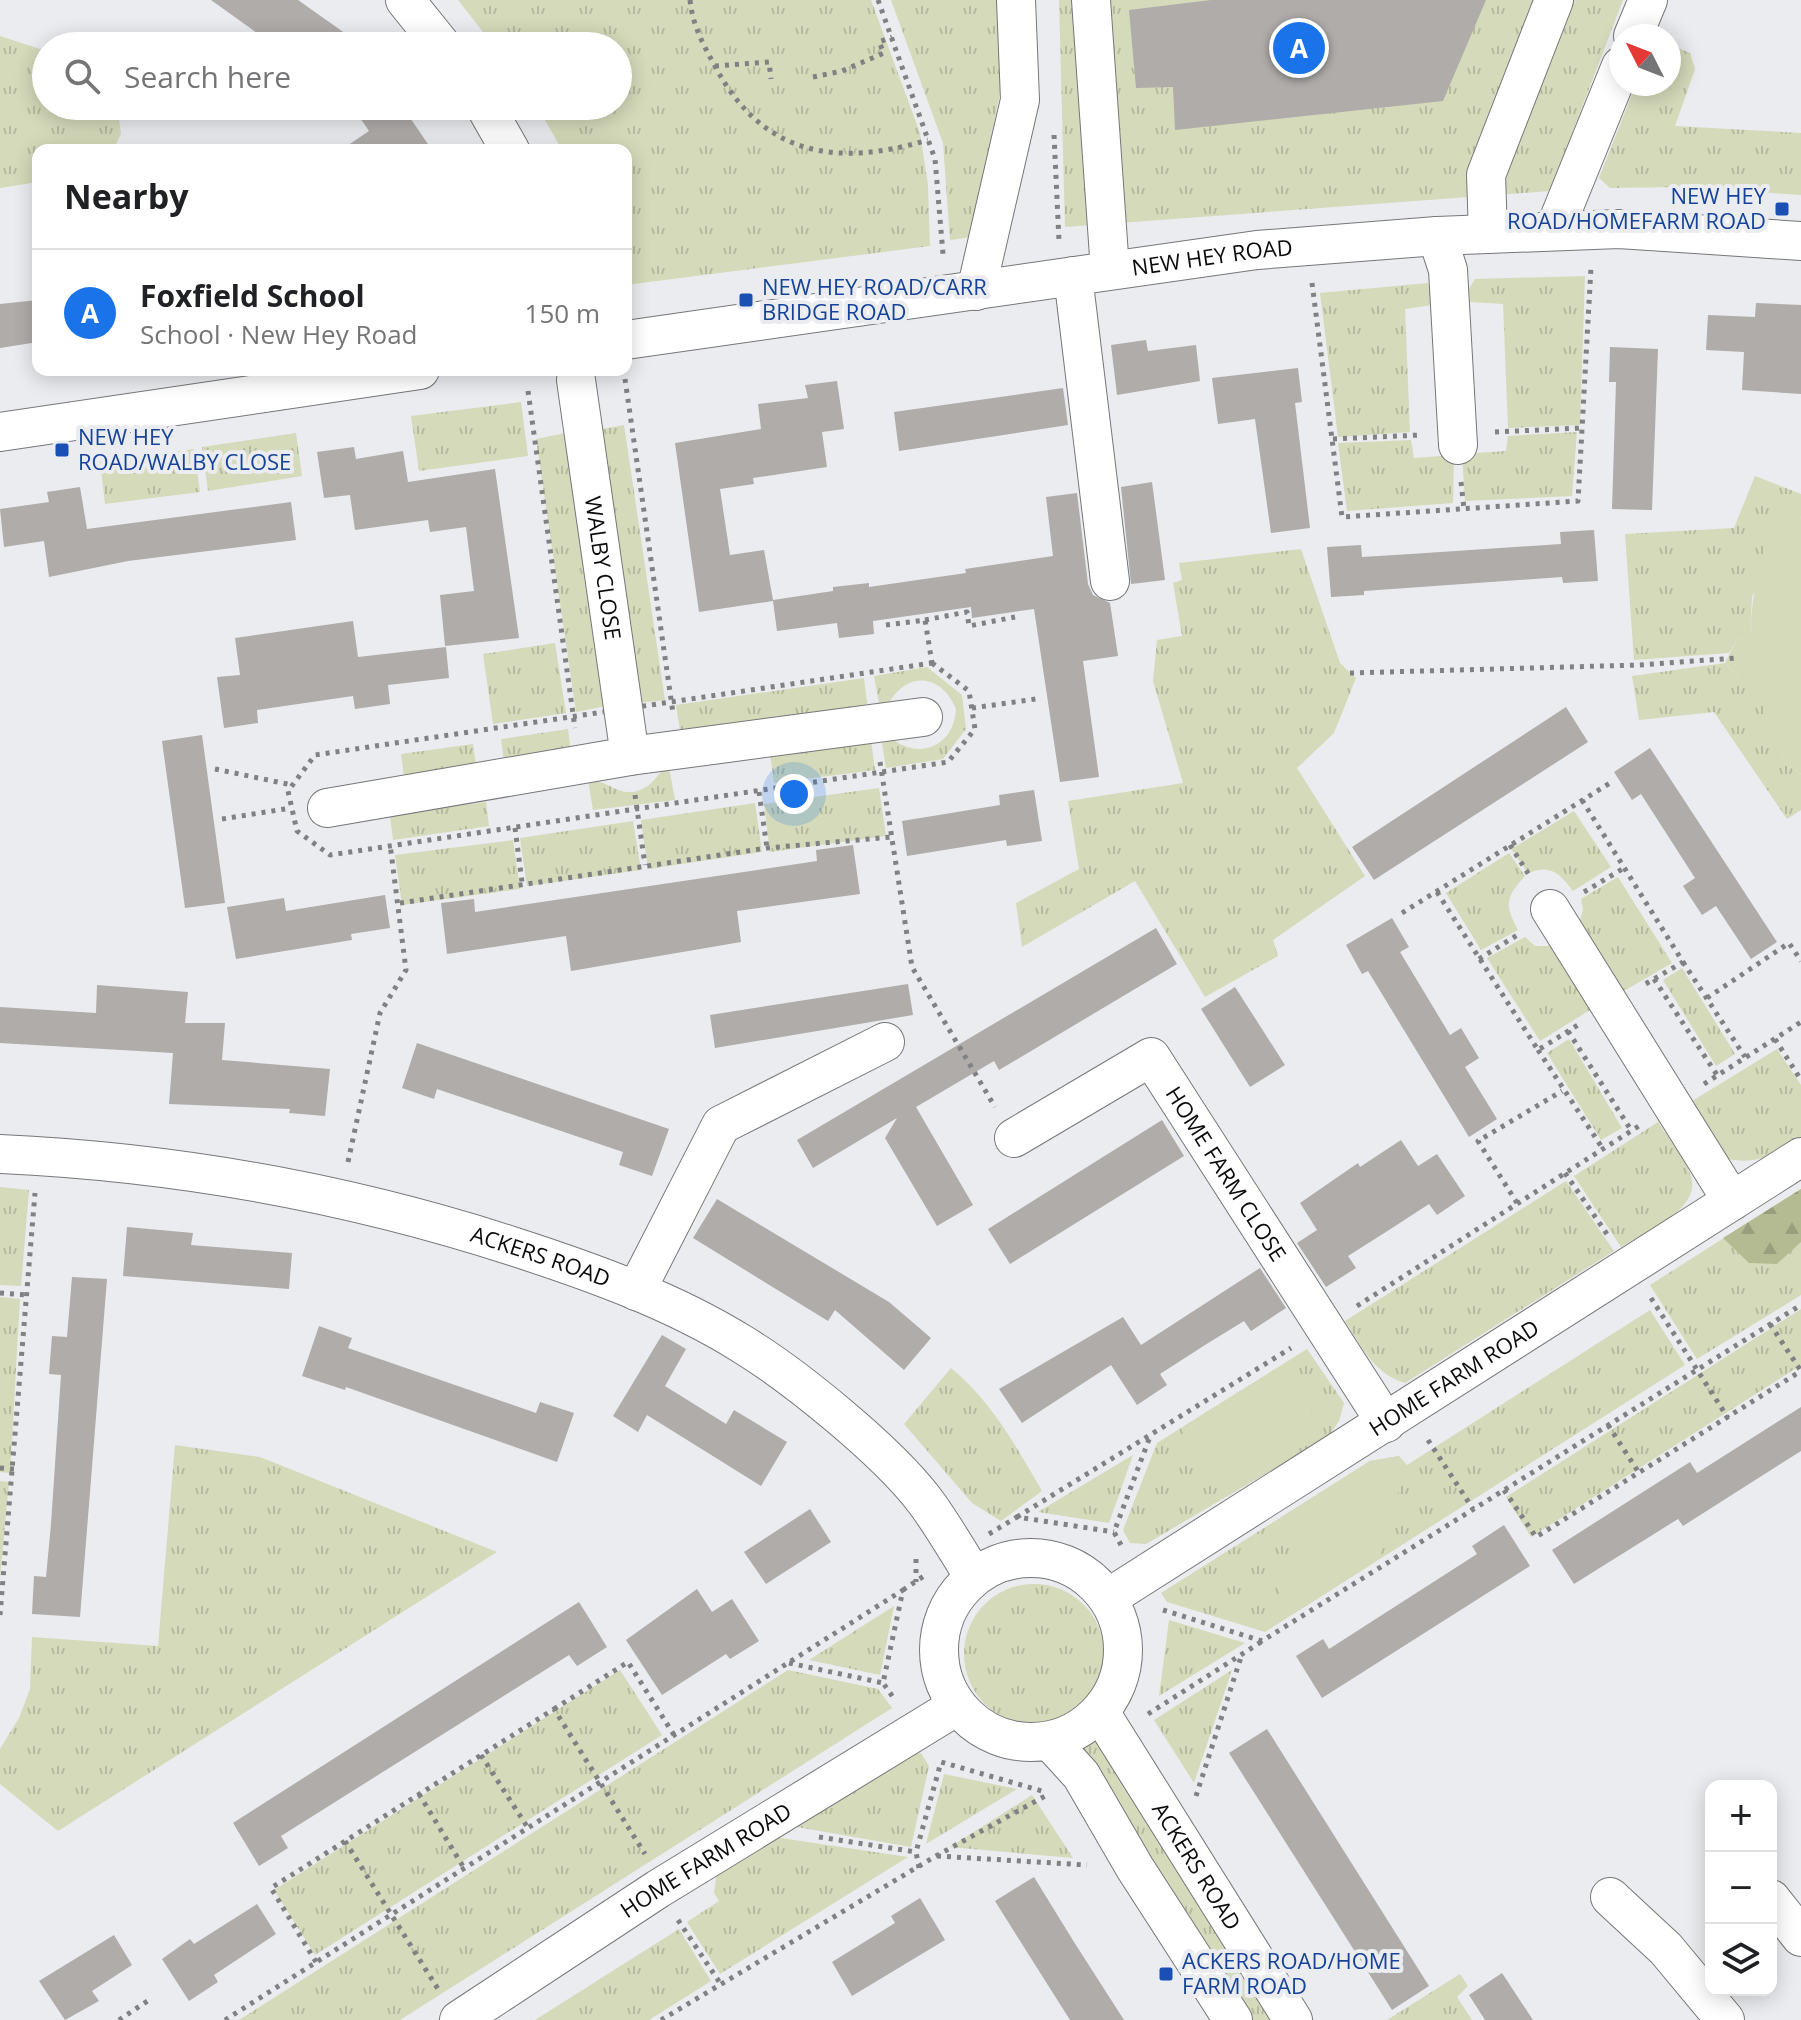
<!DOCTYPE html>
<meta charset="utf-8">
<style>
:root{--surface:#fff;--page:#f2f2f2;--text:#202124;--muted:#757577;--line:#e0e0e0;--accent:#1a73e8}
body{margin:0;font-family:"Open Sans",sans-serif;background:var(--page);color:var(--text)}
.controls{position:absolute;right:24px;bottom:24px;display:grid;overflow:hidden;border-radius:16px;box-shadow:0 4px 20px #0003}
.controls button{width:72px;height:72px;display:grid;place-items:center;padding:0;border:0;border-bottom:2px solid var(--line);background:var(--surface);color:var(--text);font:40px sans-serif}
.compass{position:absolute;left:1609px;top:24px;width:72px;height:72px;border-radius:50%;background:var(--surface);box-shadow:0 4px 20px #0003;rotate:312deg}
.you{position:absolute;left:794px;top:794px;width:28px;height:28px;margin:-20px;border:6px solid #fff;border-radius:50%;background:#1a73e8;box-shadow:0 0 0 12px #1a73e833}
.badge{display:grid;place-items:center;width:52px;height:52px;border-radius:50%;background:var(--accent);color:#fff;font-size:26px;font-weight:700}
.pin{position:absolute;translate:-50% -50%;border:4px solid #fff;box-shadow:0 2px 8px #0006}
.list{margin:0;padding:0;list-style:none}
h2{display:flex;justify-content:space-between;align-items:center;height:104px;margin:0;padding:0 32px;font-size:34px}
h2 small{font-size:26px;font-weight:400;color:var(--muted)}
.list li{display:grid;grid-template-columns:52px 1fr auto;gap:24px;align-items:center;box-sizing:border-box;height:128px;padding:0 32px;border-top:2px solid var(--line)}
.list b{display:block;font-size:30px;white-space:nowrap}
.list p{margin:0;font-size:26px;white-space:nowrap;color:var(--muted)}
.list em{font-size:26px;font-style:normal;color:var(--muted)}
.icon{flex:none;width:44px;height:44px;fill:none;stroke:currentColor;stroke-width:2;stroke-linecap:round;stroke-linejoin:round}
.map{position:relative;flex:none;width:1801px;height:2020px;overflow:hidden}
.search{position:absolute;background:var(--surface);box-shadow:0 4px 20px #0003;left:32px;top:32px;width:600px;height:88px;display:flex;align-items:center;gap:20px;box-sizing:border-box;padding:0 28px;border-radius:44px;color:var(--muted);font-size:30px}
.panel{position:absolute;background:var(--surface);box-shadow:0 4px 20px #0003;left:32px;top:144px;width:600px;height:232px;border-radius:16px}
.map>svg:first-child{display:block}
.grass{fill:url(#grass-tufts)}
.forest{fill:url(#forest-firs)}
.park{fill:#d5daba}
.building{fill:#afacaa}
.lines{fill:none;stroke-linecap:round;stroke-linejoin:round}
.minor-casing{stroke:#757779;stroke-width:40}
.path{stroke:#808183;stroke-width:5;stroke-dasharray:4 6;stroke-linecap:butt}
.minor{stroke:#fff;stroke-width:38}
.transit-dot{fill:#1a4fb4;stroke:#eaecef;stroke-width:3}
.labels{text-anchor:middle;stroke-width:8;stroke-linejoin:round;paint-order:stroke}
.transit-label{font-size:22px;fill:#164399;stroke:#eaecef;text-anchor:start}
.street-label{font-size:22px;fill:#0b0b0c;stroke:#eaecef}
</style>
<div class="map">
<svg width="1801" height="2020" viewBox="0 0 1801 2020">
<defs>
<pattern id="grass-tufts" width="24" height="20" patternUnits="userSpaceOnUse" patternTransform="scale(2)"><rect width="24" height="20" fill="#d5daba"/><path d="M3 7l-1-3M5 7V3M7 7l1-3M15 17l-1-3M17 17v-4M19 17l1-3" fill="none" stroke="#b6ba9f"/></pattern>
<pattern id="forest-firs" width="22" height="20" patternUnits="userSpaceOnUse" patternTransform="scale(2)"><rect width="22" height="20" fill="#b4ba92"/><path d="M5 1l3.5 6h-7zM16 11l3.5 6h-7z" fill="#999f7d"/></pattern>
</defs>
<rect width="100%" height="100%" fill="#eaecef"/>
<g class="grass">
<path d="M458 0H871L920 133 928 185 930 246 626 285V150H562L537 106H618V46H494Z"/>
<path d="M891 0H1000L1001 88 971 237 950 240 943 143Z"/>
<path d="M1059 0H1623L1550 191 1065 227Z"/>
<path d="M0 36 46 51V106H117L121 134 113 150H38V182L0 188Z"/>
<path d="M1669 44 1690 53 1695 69 1675 126 1801 133V195L1682 187 1610 188 1599 178 1636 84H1669Z"/>
<path d="M1585 276 1580 425 1508 428 1503 304 1470 302 1469 289 1475 279Z"/>
<path d="M1428 283 1433 305 1405 309 1410 432 1338 437 1320 293Z"/>
<path d="M521 402 528 456 419 471 411 416Z"/>
<path d="M624 425 665 700 636 703 598 430Z"/>
<path d="M1577 432 1572 496 1465 501 1462 454 1506 451 1508 436Z"/>
<path d="M296 433 302 476 208 491 202 447Z"/>
<path d="M566 433 606 706 576 712 536 439Z"/>
<path d="M1411 440 1414 458 1454 455 1453 503 1347 511 1338 443Z"/>
<path d="M194 449 200 492 105 504 100 461Z"/>
<path d="M1755 476 1801 494V517L1779 528 1752 597 1750 635 1736 641 1729 653 1634 660 1625 534 1734 528Z"/>
<path d="M1301 549 1340 663 1356 678 1334 733 1297 768 1365 876 1273 940 1278 956 1205 997 1135 881 1022 947 1016 903 1079 869 1068 801 1183 783 1153 681 1157 640 1182 636 1173 583 1182 580 1179 563Z"/>
<path d="M555 643 566 713 493 724 483 654Z"/>
<path d="M1725 663 1740 678 1752 677 1785 764 1801 774V810L1787 819 1714 712 1639 720 1632 676Z"/>
<path d="M927 667 962 695 966 729 943 759 886 768 881 737 889 736C917 762 954 747 956 709 940 670 902 672 886 709H880L874 676Z"/>
<path d="M864 678 868 710 681 737 676 705Z"/>
<path d="M568 729 571 752 504 762 501 739Z"/>
<path d="M871 740 875 770 774 783 770 753Z"/>
<path d="M473 744 476 765 404 777 401 754Z"/>
<path d="M669 767 675 800 593 810 588 780C608 779 621 801 644 788 655 783 658 771 669 767Z"/>
<path d="M879 788 886 836 770 852 764 804Z"/>
<path d="M486 802 489 826 393 840 390 815Z"/>
<path d="M755 803 762 852 648 869 641 820Z"/>
<path d="M1574 811 1611 867 1573 891C1559 873 1551 864 1528 873L1511 849Z"/>
<path d="M633 821 641 870 527 886 520 838Z"/>
<path d="M513 840 520 889 402 905 395 855Z"/>
<path d="M1509 853 1525 876C1506 897 1504 904 1518 930L1481 950 1446 893Z"/>
<path d="M1618 877 1672 963 1612 998 1574 939 1583 910 1581 899Z"/>
<path d="M1525 937 1535 946H1552L1595 1007 1540 1041 1487 958Z"/>
<path d="M1682 968 1735 1054 1716 1066 1663 980Z"/>
<path d="M1569 1039 1622 1128 1601 1140 1547 1053Z"/>
<path d="M1777 1049 1801 1085V1138C1775 1154 1759 1165 1728 1159L1689 1103Z"/>
<path d="M1658 1122C1668 1138 1684 1157 1691 1176 1702 1210 1643 1233 1621 1247L1574 1176Z"/>
<path d="M1566 1181 1614 1251 1405 1383C1374 1374 1362 1347 1345 1321Z"/>
<path d="M0 1187 29 1190 21 1286 0 1285Z"/>
<path d="M1801 1189V1295L1697 1359 1650 1285Z"/>
<path d="M0 1297 20 1299 10 1473 0 1472Z"/>
<path d="M1801 1309V1365L1531 1537 1506 1497Z"/>
<path d="M1650 1310 1685 1365 1265 1632 1167 1602 1161 1593 1370 1461 1399 1456 1407 1465Z"/>
<path d="M1307 1349 1344 1403 1339 1421 1328 1437 1146 1544 1130 1543 1123 1530 1157 1443Z"/>
<path d="M951 1368C992 1402 1016 1446 1042 1491L1001 1521 972 1503 904 1424Z"/>
<path d="M175 1445 260 1457 497 1552 58 1831 0 1784V1749L19 1718 30 1689 32 1637 158 1646Z"/>
<path d="M1133 1455 1109 1523 1038 1512Z"/>
<path d="M0 1481 9 1482 0 1578Z"/>
<circle cx="1034" cy="1654" r="70"/>
<path d="M894 1606 880 1675 809 1660Z"/>
<path d="M1169 1620 1245 1643 1159 1696Z"/>
<path d="M620 1670 662 1735 315 1955 274 1890Z"/>
<path d="M788 1670 878 1689 892 1708 400 2020H239Z"/>
<path d="M1232 1670 1194 1783 1154 1720Z"/>
<path d="M1095 1740 1271 2020H1249L1083 1751 1088 1741Z"/>
<path d="M921 1753 929 1766 911 1847 791 1826 906 1755Z"/>
<path d="M944 1774 1017 1789 926 1844Z"/>
<path d="M1032 1795 1073 1858 950 1847Z"/>
<path d="M774 1837 908 1857 720 1974 687 1922 719 1901 714 1893 717 1872Z"/>
<path d="M679 1929 711 1981 649 2020H535Z"/>
<path d="M1460 1974 1468 1986 1457 1997 1472 2020H1387Z"/>
</g>
<path class="forest" d="M1801 1189V1242L1777 1264 1749 1263 1723 1238Z"/>
<g class="park">
<path d="M1801 517V774L1785 764 1752 678H1740L1725 663 1736 641 1750 635C1752 608 1756 547 1779 528 1785 523 1794 520 1801 517Z"/>
<path d="M1274 1370 1306 1381 1314 1407 1300 1438 1266 1473C1213 1476 1204 1479 1181 1428Z"/>
<path d="M1399 1456 1406 1466 1378 1560 1295 1613 1280 1596 1279 1572 1302 1558 1301 1542 1280 1518 1370 1461Z"/>
</g>
<g class="building">
<path d="M211 0H298L363 46H275Z"/>
<path d="M1211 0H1486L1443 101 1175 130 1173 87 1136 88 1129 10Z"/>
<path d="M352 106H402L432 150H341L369 131Z"/>
<path d="M38 300V342L0 348V304Z"/>
<path d="M1756 303 1801 305V394L1742 390 1744 352 1706 350 1708 315 1755 317Z"/>
<path d="M1146 340 1148 351 1196 345 1200 381 1117 395 1111 345Z"/>
<path d="M1610 347 1658 349 1652 510 1612 509 1616 382H1609Z"/>
<path d="M1298 368 1302 402 1295 403 1310 528 1271 533 1255 419 1218 424 1212 378Z"/>
<path d="M837 381 844 429 822 432 827 467 753 478 754 484 720 489 730 555 764 550 773 600 833 591V587L869 583V587L966 573 965 569 1053 556 1046 497 1077 493 1088 584 1093 595 1110 603 1118 656 1083 661 1099 777 1060 782 1034 609 972 618 971 607 873 621 874 634 839 638 837 623 777 631 773 601 699 612 675 443 761 429 758 404 808 398 805 385Z"/>
<path d="M1063 388 1068 425 899 451 894 412Z"/>
<path d="M354 447 356 459 403 451 408 482 495 469 519 638 445 646 440 595 474 591 466 527 430 532 428 520 355 530 350 495 324 498 317 452Z"/>
<path d="M1152 482 1165 580 1131 584 1121 487Z"/>
<path d="M80 487 87 529 291 502 296 540 128 561 49 577 44 541 4 547 0 509 49 502 47 492Z"/>
<path d="M1594 530 1598 581 1563 583 1562 577 1364 591V595L1331 597 1327 547 1361 545 1362 557 1411 554 1561 544 1560 532Z"/>
<path d="M353 621 358 657 446 647 449 678 388 685 390 704 355 709 353 696 257 710 258 723 224 728 217 677 240 675 235 638Z"/>
<path d="M1566 707 1588 742 1374 880 1352 847Z"/>
<path d="M202 735 225 903 185 908 162 741Z"/>
<path d="M1650 748 1777 942 1751 959 1716 906 1702 915 1683 886 1695 878 1641 794 1632 800 1614 772Z"/>
<path d="M1034 790 1042 841 1007 846 1006 840 907 856 902 821 1000 805 999 795Z"/>
<path d="M853 845 860 894 737 911 741 942 571 971 566 936 447 954 441 903 474 899 475 912 817 861 816 850Z"/>
<path d="M385 895 390 928 351 934 352 940 236 959 227 907 284 898 286 911Z"/>
<path d="M1392 918 1409 947 1400 952 1450 1035 1461 1028 1479 1058 1465 1067 1497 1119 1469 1137 1368 971 1362 974 1346 945Z"/>
<path d="M1156 928 1177 964 999 1070 994 1061 916 1107 973 1205 937 1226 885 1138 897 1118 813 1168 797 1140Z"/>
<path d="M908 984 913 1015 715 1048 710 1015Z"/>
<path d="M97 985 188 992 185 1023H225L222 1060 330 1069 325 1116 289 1113 290 1109 169 1104 173 1053 0 1043V1007L96 1013Z"/>
<path d="M1235 987 1285 1065 1250 1087 1201 1009Z"/>
<path d="M417 1043 669 1129 652 1176 619 1165 623 1152 437 1089 434 1099 402 1088Z"/>
<path d="M1162 1120 1184 1156 1010 1264 988 1229Z"/>
<path d="M1401 1140 1418 1166 1437 1154 1465 1196 1437 1215 1429 1204 1389 1230 1348 1256 1356 1268 1326 1287 1297 1243 1317 1230 1300 1203 1358 1163 1360 1167Z"/>
<path d="M717 1199 889 1302 931 1338 904 1370 835 1310 828 1321 693 1238Z"/>
<path d="M127 1227 193 1233 191 1245 292 1253 289 1289 123 1276Z"/>
<path d="M1260 1268 1286 1308 1251 1331 1244 1321 1205 1345 1160 1374 1167 1385 1137 1405 1111 1365 1022 1423 999 1389 1123 1317 1141 1345Z"/>
<path d="M72 1277 107 1279 80 1617 32 1614 34 1576 46 1577 51 1524 61 1375 49 1374 52 1336 67 1337Z"/>
<path d="M319 1326 352 1338 348 1348 536 1413 540 1402 574 1413 557 1462 346 1387 345 1390 302 1376Z"/>
<path d="M662 1335 686 1349 665 1386 726 1424 734 1410 787 1442 761 1486 647 1415 638 1432 613 1416Z"/>
<path d="M1801 1407V1451L1683 1526 1678 1519 1574 1584 1552 1550 1690 1462 1697 1473Z"/>
<path d="M810 1509 831 1542 766 1584 744 1552Z"/>
<path d="M1504 1525 1530 1566 1322 1698 1296 1656 1323 1639 1329 1649 1477 1554 1472 1546Z"/>
<path d="M697 1589 712 1612 732 1599 759 1641 730 1659 726 1654 662 1695 626 1640Z"/>
<path d="M579 1602 607 1647 577 1666 569 1655 281 1836 288 1848 259 1866 233 1823Z"/>
<path d="M1267 1729 1429 1986 1392 2010 1229 1753Z"/>
<path d="M1034 1877 1074 1942 1124 2020H1070L1027 1952 995 1901Z"/>
<path d="M920 1898 945 1940 852 1996 832 1962 895 1923 891 1916Z"/>
<path d="M257 1904 276 1934 214 1975 218 1982 189 2001 162 1959 190 1939 194 1944Z"/>
<path d="M114 1935 132 1965 92 1991 99 2001 65 2020 39 1981Z"/>
<path d="M1502 1973 1533 2020H1485L1469 1995Z"/>
</g>
<g class="lines">
<defs>
<g id="minor">
<path d="M405 0 442 46"/>
<path d="M1091 0 1110 270"/>
<path d="M1633 36 1648 0"/>
<path d="M485 106 510 150"/>
<path d="M1554 231 1621 66"/>
<path d="M1488 234 1486 175 1554 0"/>
<path d="M1437 236 1448 270 1458 445"/>
<path d="M1073 276 1110 581"/>
<path d="M976 291 1020 100 1016 0"/>
<path id="s1" d="M626 340 1257 250 1437 236 1619 229 1801 241"/>
<path id="s2" d="M576 380 630 756"/>
<path d="M0 432 420 370"/>
<path d="M327 808 630 756 923 717"/>
<path d="M1550 909 1732 1201"/>
<path id="s3" d="M1014 1138 1151 1057 1386 1423"/>
<path id="s4" d="M0 1154C175 1162 349 1193 515 1247 592 1272 673 1301 742 1344 796 1377 888 1452 925 1501 943 1525 958 1552 974 1577"/>
<path d="M636 1291 721 1125 885 1042"/>
<circle cx="1031" cy="1650" r="92"/>
<path id="s5" d="M1108 1598 1801 1157"/>
<path id="s6" d="M1100 1712 1293 2020"/>
<path d="M1050 1741 1081 1775 1135 1868 1233 2020"/>
<path d="M1610 1897 1666 1949 1725 2020"/>
<path d="M1771 1899 1801 1937"/>
<path id="s7" d="M459 2020 658 1889 957 1706"/>
</g>
</defs>
<use href="#minor" class="minor-casing"/>
<g class="path">
<path d="M690 0C693 27 703 44 716 68 764 157 838 167 928 140"/>
<path d="M878 0 935 159 943 254"/>
<path d="M715 66 769 62 771 79"/>
<path d="M813 77 842 71 884 53 879 42 892 37"/>
<path d="M1054 135 1059 241"/>
<path d="M1312 283 1342 517 1578 501 1591 267"/>
<path d="M625 379 673 713"/>
<path d="M528 391 575 728"/>
<path d="M1495 432 1582 428"/>
<path d="M1333 439 1421 435"/>
<path d="M1461 482 1464 509"/>
<path d="M925 620 967 612 969 626 1015 617"/>
<path d="M886 625 925 620 932 663"/>
<path d="M932 663 969 691 975 729 948 762 330 855 297 831 288 791 315 755Z"/>
<path d="M1350 673 1639 665 1736 658"/>
<path d="M972 708 1036 699"/>
<path d="M880 762 912 967 995 1107"/>
<path d="M215 769 292 785"/>
<path d="M759 792 767 848"/>
<path d="M635 795 645 865"/>
<path d="M1582 800 1683 962 1642 986"/>
<path d="M222 819 291 808"/>
<path d="M515 828 522 882"/>
<path d="M1510 845 1531 878"/>
<path d="M1437 892 1538 1050 1578 1025"/>
<path d="M1584 892 1624 868"/>
<path d="M400 903 767 848 892 837"/>
<path d="M1402 913 1610 783"/>
<path d="M1479 959 1519 934"/>
<path d="M1683 962 1745 1057"/>
<path d="M1654 979 1717 1075"/>
<path d="M1707 998 1789 943 1801 961"/>
<path d="M1568 1031 1631 1130"/>
<path d="M1775 1039 1801 1080"/>
<path d="M1538 1050 1603 1149"/>
<path d="M1704 1084 1801 1022"/>
<path d="M348 1162 380 1013 406 970 390 844"/>
<path d="M1565 1173 1609 1237"/>
<path d="M1517 1203 1478 1141 1562 1091"/>
<path d="M0 1293 27 1295"/>
<path d="M1651 1298 1728 1418"/>
<path d="M1357 1306 1642 1124"/>
<path d="M1770 1324 1801 1371"/>
<path d="M1608 1425 1639 1473"/>
<path d="M1428 1440 1473 1509"/>
<path d="M0 1468 15 1469"/>
<path d="M1504 1490 1536 1537 1801 1371"/>
<path d="M1017 1517 1291 1348"/>
<path d="M989 1534 1017 1517 1114 1532"/>
<path d="M1121 1545 1114 1532 1151 1434"/>
<path d="M916 1559V1582"/>
<path d="M903 1590 927 1574"/>
<path d="M1163 1610 1262 1641 1801 1305"/>
<path d="M0 1615 35 1193"/>
<path d="M789 1663 883 1683"/>
<path d="M554 1709 628 1662 674 1735"/>
<path d="M1148 1714 1261 1642"/>
<path d="M481 1755 528 1828"/>
<path d="M419 1794 464 1868"/>
<path d="M1196 1796 1242 1654"/>
<path d="M819 1837 916 1852"/>
<path d="M345 1841 438 1989"/>
<path d="M937 1856 1087 1865"/>
<path d="M919 1868 916 1852 941 1762 1042 1791"/>
<path d="M678 1920 720 1983"/>
<path d="M316 1962 271 1888 554 1709 645 1854"/>
<path d="M119 2020 152 1998"/>
<path d="M225 2020 903 1590 883 1683 895 1700"/>
<path d="M661 2020 936 1856 1047 1795"/>
</g>
<use href="#minor" class="minor"/>
</g>
<g class="transit-dot">
<rect x="1774" y="201" width="16" height="16" rx="4"/>
<rect x="738" y="292" width="16" height="16" rx="4"/>
<rect x="54" y="442" width="16" height="16" rx="4"/>
<rect x="1158" y="1966" width="16" height="16" rx="4"/>
</g>
<g class="labels">
<g class="transit-label">
<text x="1766" y="204" text-anchor="end">NEW HEY<tspan x="1766" dy="25">ROAD/HOMEFARM ROAD</tspan></text>
<text x="762" y="295">NEW HEY ROAD/CARR<tspan x="762" dy="25">BRIDGE ROAD</tspan></text>
<text x="78" y="445">NEW HEY<tspan x="78" dy="25">ROAD/WALBY CLOSE</tspan></text>
<text x="1182" y="1969">ACKERS ROAD/HOME<tspan x="1182" dy="25">FARM ROAD</tspan></text>
</g>
<g class="street-label">
<text dy="8" stroke="none"><textPath href="#s1" startOffset="592">NEW HEY ROAD</textPath></text>
<text dy="8" stroke="none"><textPath href="#s2" startOffset="190">WALBY CLOSE</textPath></text>
<text dy="8" stroke="none"><textPath href="#s3" startOffset="298">HOME FARM CLOSE</textPath></text>
<text dy="8" stroke="none"><textPath href="#s4" startOffset="552">ACKERS ROAD</textPath></text>
<text dy="8" stroke="none"><textPath href="#s5" startOffset="410">HOME FARM ROAD</textPath></text>
<text dy="8" stroke="none"><textPath href="#s7" startOffset="294">HOME FARM ROAD</textPath></text>
<text dy="8" stroke="none"><textPath href="#s6" startOffset="182">ACKERS ROAD</textPath></text>
</g>
</g>
</svg>
<div class="controls">
<button>+</button>
<button>−</button>
<button><svg class="icon" aria-label="layers" viewBox="0 0 24 24"><path d="M12 4l9 5-9 5-9-5zM3 14l9 5 9-5"/></svg></button>
</div>
<svg class="compass" viewBox="-18 -18 36 36"><path d="M0-13l5 13h-10z" fill="#e53935"/><path d="M0 13l5-13h-10z" fill="#757577"/></svg>
<div class="you"></div>
<div class="pin badge" style="left:1299px;top:48px">A</div>
<div class="search"><svg class="icon" aria-label="search" viewBox="0 0 24 24"><circle cx="10" cy="10" r="6"/><path d="M15 15l6 6"/></svg>Search here</div>
<section class="panel">
<h2>Nearby<small></small></h2>
<ul class="list">
<li><span class="badge">A</span><div><b>Foxfield School</b><p>School · New Hey Road</p></div><em>150 m</em></li>
</ul>
</section>
</div>
